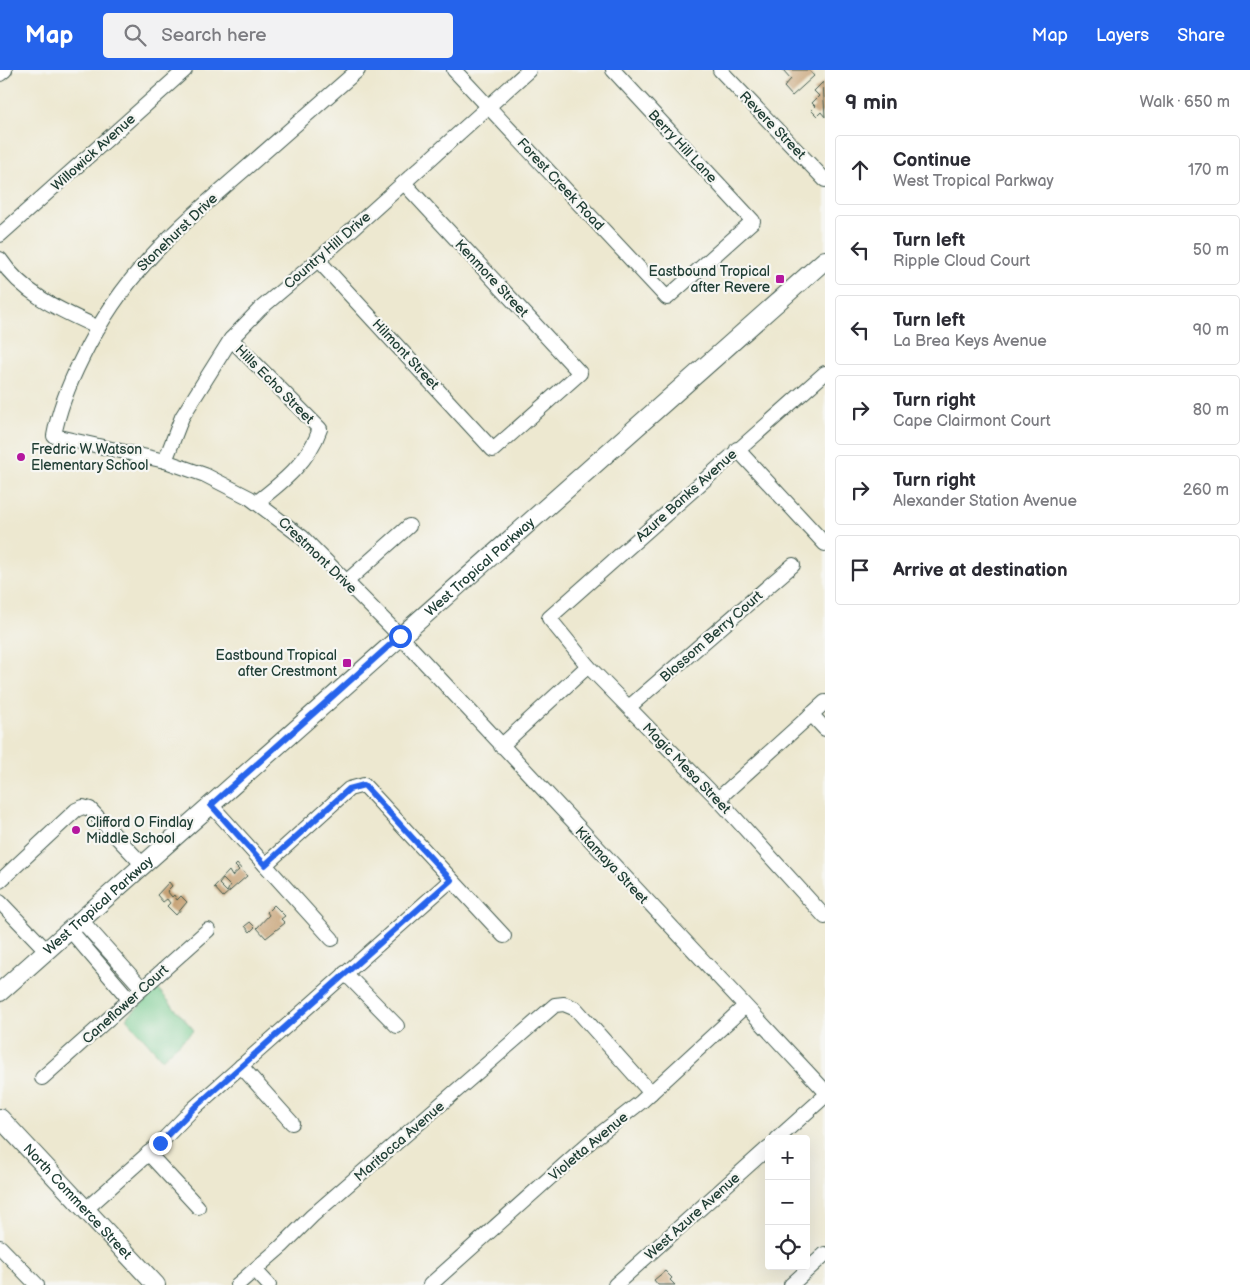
<!DOCTYPE html>
<meta charset="utf-8">
<style>
:root{--surface:#fff;--page:#f2f2f3;--text:#2b2b33;--muted:#7c7c81;--line:#e1e1e2;--accent:#2563eb}
body{margin:0;font-family:"Balsamiq Sans",sans-serif;background:var(--page);color:var(--text)}
.controls{position:absolute;right:15px;bottom:15px;display:grid;overflow:hidden;border-radius:5px;box-shadow:0 5px 20px #0002}
.controls button{width:45px;height:45px;display:grid;place-items:center;padding:0;border:0;border-bottom:1px solid var(--line);background:var(--surface);color:var(--text);font:25px sans-serif}
.stop{position:absolute;width:15px;height:15px;margin:-11px;border:4px solid #2563eb;border-radius:50%;background:#fff}
.stop.end{background:#2563eb;border-color:#fff;box-shadow:0 1px 5px #0008}
.list{margin:0;padding:0;list-style:none}
h2{display:flex;justify-content:space-between;align-items:center;height:65px;margin:0;padding:0 20px;font-size:21px}
h2 small{font-size:16px;font-weight:400;color:var(--muted)}
.list li{display:grid;grid-template-columns:32px 1fr auto;gap:15px;align-items:center;box-sizing:border-box;height:70px;margin:0 10px 10px;padding:0 10px;border:1px solid var(--line);border-radius:5px}
.list b{display:block;font-size:19px;white-space:nowrap}
.list p{margin:0;font-size:16px;white-space:nowrap;color:var(--muted)}
.list em{font-size:16px;font-style:normal;color:var(--muted)}
.icon{flex:none;width:28px;height:28px;fill:none;stroke:currentColor;stroke-width:2;stroke-linecap:round;stroke-linejoin:round}
.map{position:relative;flex:none;width:825px;height:1215px;overflow:hidden}
header{display:flex;align-items:center;gap:30px;box-sizing:border-box;height:70px;padding:0 25px;background:var(--accent);color:#fff}
header strong{font-size:24px}
nav{display:flex;gap:28px;margin-inline-start:auto;font-size:18px}
.search{width:350px;height:45px;background:var(--page);display:flex;align-items:center;gap:12px;box-sizing:border-box;padding:0 18px;border-radius:5px;color:var(--muted);font-size:19px}
main{display:flex}
aside{flex:1;background:var(--surface)}
.map>svg:first-child{display:block}
.green{fill:#76cb8f;stroke:#4a8462}
.building{fill:#c7a377;fill-rule:evenodd}
.lines{fill:none;stroke-linecap:round;stroke-linejoin:round}
.minor-casing{stroke:#3e574b;stroke-width:16}
.major-casing{stroke:#3e574b;stroke-width:20}
.minor{stroke:#fff;stroke-width:14}
.major{stroke:#fff;stroke-width:18}
.route{stroke:#2563eb;stroke-width:6}
.poi-dot{fill:#b5179e;stroke:#f6f6f2;stroke-width:2}
.labels{text-anchor:middle;stroke-width:4.5;stroke-linejoin:round;paint-order:stroke}
.street-label{font-size:14px;fill:#1f3d34;stroke:#f6f6f2}
.poi-label{font-size:14px;fill:#1f3d34;stroke:#f6f6f2;text-anchor:end}
</style>
<header>
<strong>Map</strong>
<div class="search"><svg class="icon" aria-label="search" viewBox="0 0 24 24"><circle cx="10" cy="10" r="6"/><path d="M15 15l6 6"/></svg>Search here</div>
<nav><a>Map</a><a>Layers</a><a>Share</a></nav>
</header>
<main>
<div class="map">
<svg width="825" height="1215" viewBox="0 0 825 1215">
<rect width="100%" height="100%" fill="#f6f6f2"/>
<filter id="ink" filterUnits="userSpaceOnUse"><feTurbulence type="fractalNoise" baseFrequency=".02" numOctaves="2"/><feDisplacementMap in="SourceGraphic" scale="10" xChannelSelector="R" yChannelSelector="G"/><feConvolveMatrix kernelMatrix="1 2 1 2 8 2 1 2 1" color-interpolation-filters="sRGB"/></filter>
<filter id="wash" filterUnits="userSpaceOnUse"><feTurbulence type="fractalNoise" baseFrequency=".0096" numOctaves="4" result="noise"/><feDisplacementMap in="SourceGraphic" scale="20" xChannelSelector="R" yChannelSelector="G"/><feGaussianBlur stdDeviation="1.12" result="paint"/><feColorMatrix in="noise" values="0 0 0 0 0 0 0 0 0 0 0 0 0 0 0 0 0 1.4 0 .05"/><feComposite in="paint" operator="in"/></filter>
<g filter="url(#wash)">
<rect width="100%" height="100%" fill="#ede8d0"/>
<path class="green" d="M158 919 194 960 162 989 126 948Z"/>
<g id="blocks">
<g class="building">
<path d="M783 0H809L814 6 792 26 784 17 791 9Z"/>
<path d="M823 12 825 47 821 42 817 46 811 40 815 36 812 33 819 26 814 21Z"/>
<path d="M237 794 247 806 223 827 214 817 229 801 232 806 239 800 235 796ZM223 809 230 816 227 822 219 814Z"/>
<path d="M169 812 172 816 167 821 172 827 174 825 177 830 181 826 187 832 176 845 167 836 170 833 167 829 163 832 157 825Z"/>
<path d="M274 835 285 846 281 849 285 853 266 868 257 858 269 845 267 842Z"/>
<path d="M250 852 255 857 250 862 245 856Z"/>
<path d="M665 1201 672 1208 670 1210 675 1215H658L654 1210Z"/>
</g>
</g>
</g>
<g filter="url(#ink)">
<use href="#blocks" fill-opacity="0" stroke="#3e574b" stroke-width="1"/>
<g class="lines">
<defs>
<g id="minor">
<path d="M358 0C320 33 282 67 244 100 176 159 122 205 82 288 69 314 59 338 54 366L165 391 205 405 250 428 302 467 400 566 825 1021"/>
<path d="M454 0 667 228 753 151 613 0"/>
<path d="M720 0 825 110"/>
<path d="M0 4 5 0"/>
<path d="M0 165 185 0"/>
<path d="M0 189C23 224 60 240 97 257"/>
<path d="M318 190 493 380 580 303 404 113"/>
<path d="M231 269 320 359C309 391 283 412 257 432"/>
<path d="M825 303 549 548 588 596 718 729 825 847"/>
<path d="M737 379 825 474"/>
<path d="M165 391 182 347 231 269 260 239 318 190 529 0"/>
<path d="M346 512 409 456"/>
<path d="M629 637 793 495"/>
<path d="M811 644 825 659"/>
<path d="M501 676 588 596"/>
<path d="M718 729 825 632"/>
<path d="M211 735 332 869"/>
<path d="M265 795 349 719 364 715 504 866"/>
<path d="M0 811 76 740 83 737 90 739 143 795"/>
<path d="M0 832 47 881"/>
<path d="M81 850 142 918"/>
<path d="M70 860 129 929"/>
<path d="M345 903 397 956"/>
<path d="M241 996 292 1053"/>
<path d="M42 1008 208 860"/>
<path d="M777 1069 825 1026"/>
<path d="M148 1083 198 1137"/>
<path d="M85 1140 160 1073 194 1038 451 810"/>
<path d="M0 1177 37 1215"/>
<path d="M255 1200 269 1215"/>
<path d="M237 1215 282 1176 312 1146 555 935 564 934 576 939 651 1023"/>
<path d="M430 1215 591 1071 641 1032 744 937"/>
<path d="M615 1215 769 1077"/>
<path d="M791 1215 825 1184"/>
</g>
<g id="major">
<path id="s1" d="M0 922 825 190"/>
<path id="s2" d="M0 1048 156 1215"/>
</g>
</defs>
<use href="#minor" class="minor-casing"/>
<use href="#major" class="major-casing"/>
<use href="#minor" class="minor"/>
<use href="#major" class="major"/>
</g>
</g>
<g class="lines" filter="url(#ink)">
<path class="route" d="M160 1073 194 1038 451 810 364 715 349 719 265 795 211 735 400 566"/>
</g>
<g class="poi-dot">
<rect x="775" y="204" width="10" height="10" rx="2.5"/>
<circle cx="21" cy="387" r="5"/>
<rect x="342" y="588" width="10" height="10" rx="2.5"/>
<circle cx="76" cy="760" r="5"/>
</g>
<g class="labels">
<g class="street-label">
<text transform="translate(773 55) rotate(46)" y="5">Revere Street</text>
<text transform="translate(683 76) rotate(47)" y="5">Berry Hill Lane</text>
<text transform="translate(93 82) rotate(-42)" y="5">Willowick Avenue</text>
<text transform="translate(561 114) rotate(47)" y="5">Forest Creek Road</text>
<text transform="translate(177 162) rotate(-44)" y="5">Stonehurst Drive</text>
<text transform="translate(327 180) rotate(-41)" y="5">Country Hill Drive</text>
<text transform="translate(492 208) rotate(47)" y="5">Kenmore Street</text>
<text transform="translate(406 284) rotate(47)" y="5">Hilmont Street</text>
<text transform="translate(275 314) rotate(45)" y="5">Hills Echo Street</text>
<text transform="translate(686 425) rotate(-42)" y="5">Azure Banks Avenue</text>
<text transform="translate(318 485) rotate(44)" y="5">Crestmont Drive</text>
<text dy="5" stroke="none"><textPath href="#s1" startOffset="641">West Tropical Parkway</textPath></text>
<text transform="translate(711 566) rotate(-41)" y="5">Blossom Berry Court</text>
<text transform="translate(687 698) rotate(46)" y="5">Magic Mesa Street</text>
<text transform="translate(612 795) rotate(47)" y="5">Kitamaya Street</text>
<text dy="5" stroke="none"><textPath href="#s1" startOffset="131">West Tropical Parkway</textPath></text>
<text transform="translate(125 934) rotate(-42)" y="5">Caneflower Court</text>
<text transform="translate(399 1071) rotate(-41)" y="5">Maritocca Avenue</text>
<text transform="translate(588 1076) rotate(-40)" y="5">Violetta Avenue</text>
<text dy="5" stroke="none"><textPath href="#s2" startOffset="114">North Commerce Street</textPath></text>
<text transform="translate(692 1146) rotate(-42)" y="5">West Azure Avenue</text>
</g>
<g class="poi-label">
<text x="770" y="206">Eastbound Tropical<tspan x="770" dy="16">after Revere</tspan></text>
<text x="31" y="384" text-anchor="start">Fredric W Watson<tspan x="31" dy="16">Elementary School</tspan></text>
<text x="337" y="590">Eastbound Tropical<tspan x="337" dy="16">after Crestmont</tspan></text>
<text x="86" y="757" text-anchor="start">Clifford O Findlay<tspan x="86" dy="16">Middle School</tspan></text>
</g>
</g>
</svg>
<div class="controls">
<button>+</button>
<button>−</button>
<button><svg class="icon" aria-label="locate" viewBox="0 0 24 24"><circle cx="12" cy="12" r="6"/><path d="M12 2v4M12 18v4M2 12h4M18 12h4"/></svg></button>
</div>
<div class="stop" style="left:400px;top:566px"></div>
<div class="stop end" style="left:160px;top:1073px"></div>
</div>
<aside>
<h2>9 min<small>Walk · 650 m</small></h2>
<ul class="list">
<li><svg class="icon" aria-label="ahead" viewBox="0 0 24 24"><path d="M12 20V5M6 11l6-6 6 6"/></svg><div><b>Continue</b><p>West Tropical Parkway</p></div><em>170 m</em></li>
<li><svg class="icon" aria-label="left" viewBox="0 0 24 24"><path d="M17 20v-9H6M10 6l-5 5 5 5"/></svg><div><b>Turn left</b><p>Ripple Cloud Court</p></div><em>50 m</em></li>
<li><svg class="icon" aria-label="left" viewBox="0 0 24 24"><path d="M17 20v-9H6M10 6l-5 5 5 5"/></svg><div><b>Turn left</b><p>La Brea Keys Avenue</p></div><em>90 m</em></li>
<li><svg class="icon" aria-label="right" viewBox="0 0 24 24"><path d="M7 20v-9h11M14 6l5 5-5 5"/></svg><div><b>Turn right</b><p>Cape Clairmont Court</p></div><em>80 m</em></li>
<li><svg class="icon" aria-label="right" viewBox="0 0 24 24"><path d="M7 20v-9h11M14 6l5 5-5 5"/></svg><div><b>Turn right</b><p>Alexander Station Avenue</p></div><em>260 m</em></li>
<li><svg class="icon" aria-label="arrive" viewBox="0 0 24 24"><path d="M6 21V4h12l-3 4 3 4H6"/></svg><div><b>Arrive at destination</b></div></li>
</ul>
</aside>
</main>
